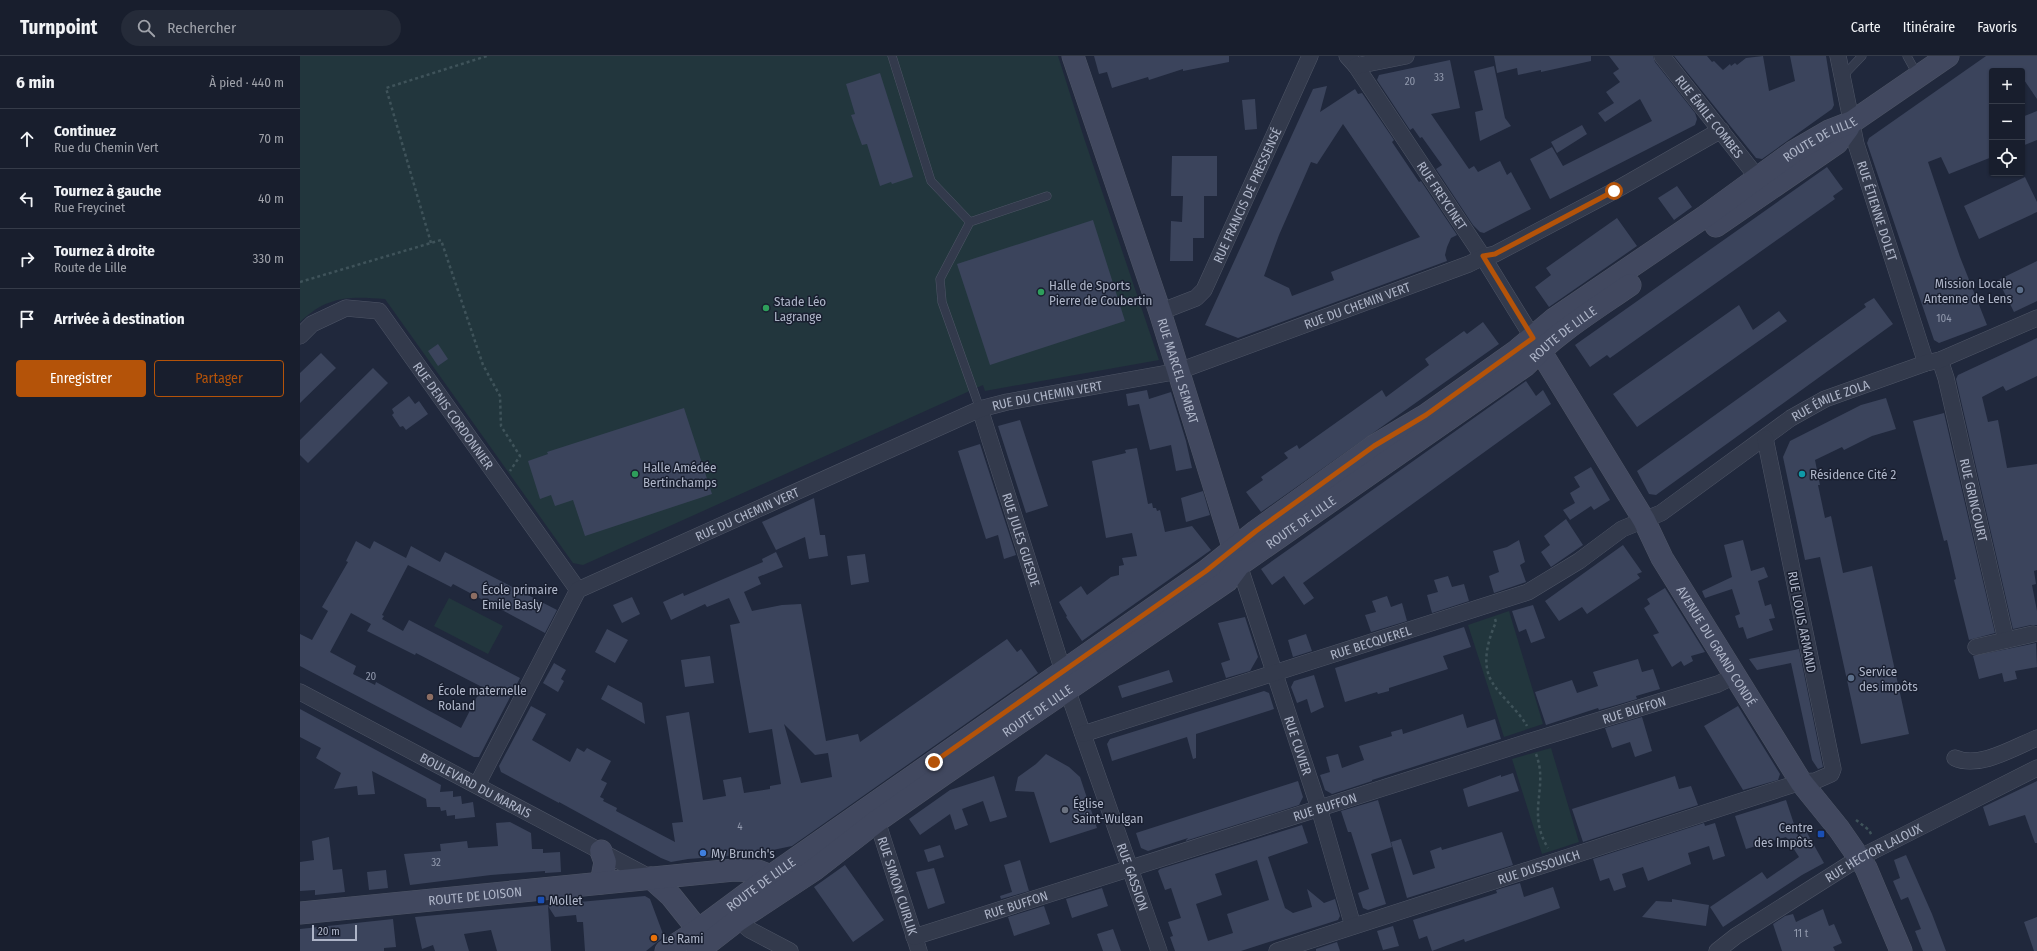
<!DOCTYPE html>
<html lang="fr">
<meta charset="utf-8">
<style>
body{margin:0;font-family:"Fira Sans Condensed",sans-serif;background:#252b39;color:#f1f3f6}
.controls{position:absolute;right:12px;top:12px;display:grid;overflow:hidden;border-radius:4px;box-shadow:0 1px 3px #0004}
.controls button{width:36px;height:36px;display:grid;place-items:center;padding:0;border:0;border-bottom:1px solid #363c49;background:#181e2d;color:#f1f3f6;font:20px sans-serif}
.scale{position:absolute;left:12px;bottom:10px;width:45px;box-sizing:border-box;padding-left:4px;border:2px solid #aeb5c8;border-top:0;font-size:11px;line-height:14px;white-space:nowrap;color:#aeb5c8;-webkit-text-stroke:3px #191f30;paint-order:stroke}
.stop{position:absolute;width:12px;height:12px;margin:-9px;border:3px solid #b45309;border-radius:50%;background:#fff}
.stop.end{background:#b45309;border-color:#fff;box-shadow:0 1px 4px #0008}
.list{margin:0;padding:0;list-style:none}
h2{display:flex;justify-content:space-between;align-items:center;height:52px;margin:0;padding:0 16px;font-size:17px}
h2 small{font-size:13px;font-weight:400;color:#9fa2aa}
.list li{display:grid;grid-template-columns:26px 1fr auto;gap:12px;align-items:center;box-sizing:border-box;height:60px;padding:0 16px;border-top:1px solid #363c49}
.list b{display:block;font-size:15px;white-space:nowrap}
.list p{margin:0;font-size:13px;white-space:nowrap;color:#9fa2aa}
.list em{font-size:13px;font-style:normal;color:#9fa2aa}
.actions{display:flex;gap:8px;padding:12px 16px}
.actions a{flex:1;padding:9px 0;border:1px solid #b45309;border-radius:4px;text-align:center;font-size:14px;color:#b45309}
.actions .main{background:#b45309;color:#fff}
.icon{flex:none;width:22px;height:22px;fill:none;stroke:currentColor;stroke-width:2;stroke-linecap:round;stroke-linejoin:round}
.map{position:relative;flex:none;width:1737px;height:895px;overflow:hidden}
header{display:flex;align-items:center;gap:24px;box-sizing:border-box;height:56px;padding:0 20px;background:#181e2d;border-bottom:1px solid #363c49}
header strong{font-size:19px}
nav{display:flex;gap:22px;margin-inline-start:auto;font-size:14px}
.search{width:280px;height:36px;background:#252b39;display:flex;align-items:center;gap:10px;box-sizing:border-box;padding:0 14px;border-radius:22px;color:#9fa2aa;font-size:15px}
main{display:flex}
aside{flex:1;background:#181e2d}
.map>svg:first-child{display:block}
</style>
<header>
<strong>Turnpoint</strong>
<div class="search"><svg class="icon" aria-label="search" viewBox="0 0 24 24"><circle cx="10" cy="10" r="6"/><path d="M15 15l6 6"/></svg>Rechercher</div>
<nav><a>Carte</a><a>Itinéraire</a><a>Favoris</a></nav>
</header>
<main>
<aside>
<h2>6 min<small>À pied · 440 m</small></h2>
<ul class="list">
<li><svg class="icon" aria-label="ahead" viewBox="0 0 24 24"><path d="M12 20V5M6 11l6-6 6 6"/></svg><div><b>Continuez</b><p>Rue du Chemin Vert</p></div><em>70 m</em></li>
<li><svg class="icon" aria-label="left" viewBox="0 0 24 24"><path d="M17 20v-9H6M10 6l-5 5 5 5"/></svg><div><b>Tournez à gauche</b><p>Rue Freycinet</p></div><em>40 m</em></li>
<li><svg class="icon" aria-label="right" viewBox="0 0 24 24"><path d="M7 20v-9h11M14 6l5 5-5 5"/></svg><div><b>Tournez à droite</b><p>Route de Lille</p></div><em>330 m</em></li>
<li><svg class="icon" aria-label="arrive" viewBox="0 0 24 24"><path d="M6 21V4h12l-3 4 3 4H6"/></svg><div><b>Arrivée à destination</b></div></li>
</ul>
<div class="actions"><a class="main">Enregistrer</a><a>Partager</a></div>
</aside>
<div class="map">
<svg width="1737" height="895" viewBox="0 0 1737 895">
<rect width="100%" height="100%" fill="#20283c"/>
<path fill="#22363d" d="M0,0H758L784,82L859,304L685,335L683,329L283,509L273,507L85,243C49,240 27,240 0,266Z
M149,542L203,570L188,598L134,570Z
M1209,555L1243,668L1204,681L1168,569Z
M1251,692L1279,786L1242,798L1212,703Z"/>
<path fill="#3b445c" fill-rule="evenodd" d="M794,0H929V6L883,15V13L849,24L848,21L812,32L807,16L799,18Z
M1194,0H1291V5L1241,16V14L1218,19L1217,12L1197,17Z
M1309,0H1353L1355,6L1395,57L1397,63L1395,69L1250,143L1230,103L1252,91L1263,110L1352,65L1340,43L1305,66L1298,57L1314,47L1306,36L1320,26L1313,17L1319,13Z
M1374,0H1407L1412,6L1414,5L1423,14L1430,8L1431,10L1435,7L1437,9L1446,2L1463,0L1469,35L1495,25L1490,0H1526L1534,49L1532,53L1462,103L1456,102Z
M1686,0H1737V43L1722,21V15H1692V101L1649,118L1641,101L1628,106L1660,201L1687,269L1639,287L1634,284L1567,87L1569,82Z
M1150,4L1160,52L1131,58L1169,113L1174,110L1178,116L1200,105L1207,119L1211,116L1231,153L1184,177L1180,176L1173,169L1136,113L1142,109L1122,81L1120,82L1113,72L1110,74L1077,24L1079,19Z
M1194,10L1205,62L1211,70L1180,85L1175,56L1183,54L1174,15Z
M580,17L613,121L592,128L591,126L580,130L567,88L562,89L551,59L555,58L546,28Z
M1027,30L1020,56L1055,33L1058,38L1062,37L1094,84L1092,86L1119,126L1121,125L1157,179L1151,182L1147,191L1145,199L1147,205L938,282L905,269L1013,33ZM1043,68L1120,181L1031,216L1034,224L992,240L989,232L964,220L979,179L1011,106L1017,108Z
M955,43L957,73L945,74L942,44Z
M1737,55V84L1722,90V61Z
M1282,69L1287,78L1257,97L1251,86Z
M872,100H917V140H904V182H893V205H870L871,165L882,166L883,140H871Z
M1527,111L1543,133L1533,140L1535,143L1310,302L1307,299L1290,311L1275,289Z
M1725,121L1737,146V156L1679,183L1664,150Z
M1377,130L1392,151L1374,164L1358,142Z
M1317,162L1337,190L1249,251L1235,231L1251,219L1246,212Z
M793,164L825,265L690,309L657,208Z
M1737,205V245L1714,256L1698,224Z
M1574,242L1593,268L1356,439L1349,438L1337,415L1566,251L1564,248Z
M1439,249L1453,274L1479,255L1487,265L1337,371L1313,338Z
M1183,266L1199,288L961,456L946,436L963,424L961,421L988,402L984,397L997,389L999,393L1082,334L1086,341L1129,309L1125,303L1164,275L1167,278Z
M1737,282V320L1706,335L1703,330L1682,341L1688,366L1698,364L1707,412L1737,408V514L1734,515L1736,528L1732,529L1737,555V569H1731L1713,573L1656,323L1658,319Z
M138,288L148,303L138,310L128,295Z
M21,297L36,312L0,347V317Z
M73,312L88,327L8,407L0,399V384Z
M1226,325L1236,340L1243,334L1251,348L1003,527L1014,542L1004,549L984,520L972,529L961,513Z
M847,334L849,343L871,336L886,385L892,412L876,415L871,389L850,394L839,348L828,350L826,338Z
M109,340L115,348L119,345L128,358L106,374L103,370L100,371L92,359L94,357L92,353Z
M1586,342L1596,373L1572,380L1544,394L1542,391L1515,404L1520,429H1518L1525,462L1531,460L1543,517L1572,510L1609,678L1561,688L1520,501L1505,504L1483,401L1490,385L1561,349Z
M384,352L412,438L285,480L273,444L255,450L251,439L240,443L228,405L248,398L247,396Z
M1644,357L1695,577L1669,584L1654,524L1656,523L1647,484L1644,485L1613,365Z
M720,364L748,450L726,457L698,370Z
M680,388L716,499L704,503L698,479L686,483L658,395Z
M837,392L848,448L852,447L853,452H856L857,455L860,454L865,476L892,470L911,494L782,585L766,561L767,560L759,546L781,530L787,539L811,521L819,519V510L824,509L822,502L837,500L832,477L806,482L792,405L826,397L825,394Z
M1291,411L1310,444L1294,454L1291,450L1270,464L1263,454L1275,447L1270,437L1280,431L1274,421Z
M903,435L910,459L886,466L881,442Z
M514,442L520,479H525L528,500L509,503L505,481L476,494L462,466Z
M1266,463L1283,489L1251,511L1241,496L1250,489L1244,480Z
M1219,484L1225,506L1220,509L1226,526L1194,537L1189,520L1199,516L1193,495L1207,491Z
M1443,484L1451,515L1464,511L1468,521L1458,525L1465,550L1471,548L1475,562L1469,563L1473,574L1447,583L1443,571L1439,572L1435,560L1440,558L1432,533L1405,542L1402,535L1432,521L1424,489Z
M56,485L70,493L74,485L106,502L111,490L140,506L145,496L257,554L245,577L153,528L151,531L108,509L82,559L84,560L82,563L103,575L109,564L220,622L179,701H174L0,610V578L12,584L28,555L22,551L48,506L46,505ZM51,557L71,568L67,575L115,599L116,597L182,631L161,672L76,626L75,629L53,618L56,610L30,596Z
M1323,489L1342,516L1337,518L1340,522L1287,558L1282,551L1259,565L1245,545Z
M476,496L483,511L458,521L461,528L444,536L452,555L482,549L501,548L526,685L558,678L560,686L707,583L717,596L721,593L738,617L492,790L453,798L388,803L371,806L361,802L259,746V747L201,716L199,710L231,650L246,658L232,684L270,706L277,692L284,696L287,692L311,705L301,724L307,727L300,741L304,743L303,745L317,752L316,755L375,786L372,767L383,766L366,660L389,656L403,744L426,740L423,724L441,721L444,737L470,733V730L481,728L472,673L449,677L430,569L440,567L429,542L407,551L405,548L371,564L363,546L383,537L384,540L421,524L463,506L462,503ZM484,668L515,699L528,697L532,721L501,727Z
M565,498L569,526L551,529L547,500Z
M1148,520L1152,531L1164,528L1169,545L1132,557L1127,539L1138,536L1134,524Z
M1365,532L1405,596L1391,600L1393,605L1384,610L1381,605L1372,611L1353,579L1359,577L1344,552L1350,548L1347,543Z
M1087,540L1091,551L1102,547L1107,565L1071,576L1065,559L1076,556L1072,545Z
M332,541L340,558L322,567L313,549Z
M1233,549L1245,582L1231,587L1226,573L1219,576L1212,555Z
M945,561L958,601L950,615L926,622L921,607L930,604L918,567Z
M1164,571L1171,591L1143,600L1148,613L1089,632V635L1078,638L1077,636L1045,646L1035,612Z
M307,573L328,584L315,607L295,596Z
M1006,578L1012,595L993,601L988,584Z
M1736,587L1737,611L1715,615L1717,623L1704,626L1702,617L1679,623L1673,600Z
M1499,593L1523,711L1518,713L1512,704L1491,607L1457,614L1449,603Z
M410,600L414,627L385,631L381,604Z
M1338,603L1342,616L1353,613L1360,633L1336,640L1337,643L1299,654L1298,652L1246,669L1235,636L1272,624L1277,637L1298,630L1293,616Z
M254,607L266,614L261,623L264,625L258,636L243,627Z
M869,614L873,626L822,642L818,630Z
M1014,619L1024,651L1011,657L1007,643L997,647L991,631L994,625Z
M308,629L342,647L345,668L301,643Z
M964,635L969,637L974,653L896,678V702L893,703L887,681L812,705L807,688L810,683Z
M1438,650L1480,718L1478,724L1443,734L1404,670Z
M0,653L141,729L140,736L153,735V741L161,740L162,748L173,746L175,761L155,763V759L147,760L146,754L141,755L140,751H127L126,743L72,715L75,738L58,739L57,730L34,733L41,717L16,702L21,692L0,681Z
M1163,658L1167,672L1195,663L1201,683L1072,724V725L1032,738L1025,734L1020,719L1030,716L1026,701L1038,698L1042,712L1064,704L1059,690L1092,680L1091,676L1102,673L1103,678Z
M1342,661L1352,695L1335,701L1330,686L1312,692L1305,672Z
M746,698L769,711L780,721L797,772L750,787L734,736L715,735L718,721L736,708Z
M1213,717L1219,735L1168,751L1163,733L1201,719V721Z
M694,720L707,761L690,766L683,745L662,753L668,769L655,774L650,758L620,779L609,763L650,734Z
M1375,720L1379,733L1391,730L1398,749L1283,786L1272,753Z
M998,725L1003,741L999,749L885,785L888,782L848,795L841,792L836,777Z
M1737,725V787H1735L1725,759L1689,770L1683,751Z
M1078,744L1092,791L1071,798L1086,848L1068,854L1063,852L1058,837L1069,833L1051,776H1048L1041,755Z
M1486,744L1498,780L1506,775L1524,807L1502,819L1423,871L1410,851L1462,816L1467,823L1499,801L1486,781L1446,793L1435,760Z
M210,766L231,777L232,793H243V797L260,796L261,816L245,817V815L191,819L110,829L104,798L141,795L140,788L167,785L168,792L198,790L196,767Z
M1404,767L1405,770L1415,767L1425,800L1413,804L1409,790L1388,797L1391,808L1348,825L1343,811L1322,818L1326,831L1314,835L1309,822L1300,825L1293,803Z
M1002,769L1008,787L968,801L985,852L993,857L1012,851L1007,833L1024,847L1035,843L1040,860L1038,864L941,895H875L870,881L873,880L868,866L881,862L871,832L865,834L858,815L860,813ZM957,804L969,844L927,858L933,877L908,885L896,848L922,839L915,818Z
M1202,776L1213,809L1107,842L1091,786L1101,783L1113,819L1135,812L1130,795L1141,791L1142,794Z
M29,781L33,814L42,813L45,836L15,839V834L0,835V806L14,804L12,785Z
M640,789L644,801L628,806L624,794Z
M1606,799L1632,858L1646,895H1623L1615,875L1621,873L1608,841L1601,844L1593,825L1600,822L1594,804Z
M720,804L729,835L701,843L700,840L712,836L704,809Z
M545,809L584,864L553,886L514,831Z
M634,812L645,847L628,853L616,816Z
M86,814L88,832L69,834L67,816Z
M1220,827L1224,841L1253,831L1260,852L1165,886L1164,883L1132,895L1127,880L1119,883L1113,864L1197,837L1196,834Z
M802,832L808,850L772,862L766,843Z
M345,840L350,843L363,878L361,883L346,895H285L283,866H277L276,859L255,861L248,850L251,895H197L191,874L164,878L169,895H135L133,889L122,893L115,861Z
M1372,843L1409,849L1406,870L1342,861L1356,845L1372,846Z
M744,850L750,868L714,880L708,861Z
M1523,853L1529,870L1534,868L1542,887L1533,891L1535,895H1482L1473,868L1485,860L1493,858L1496,866Z
M1737,861V895H1734L1724,866Z
M93,863L96,891L84,892V895H0V873Z
M1093,870L1099,890L1083,894L1077,875Z
M813,873L821,895H803L797,878Z
M1037,886L1040,895H1016V893Z"/>
<g fill="none" stroke-linecap="round" stroke-linejoin="round">
<defs>
<path id="lane" d="M592,0L631,125L670,166
M1607,0L1618,20
M1542,21L1562,0
M680,353L642,246L640,223L670,166L747,140"/>
<g id="street">
<path id="s1" d="M1047,0L1056,10L1183,201L1233,282"/>
<path id="s2" d="M1362,0L1457,121"/>
<path id="s3" d="M1538,0L1556,88L1626,307"/>
<path d="M1056,10L1106,0"/>
<path id="s4" d="M860,256L896,242L904,234L1010,0"/>
<path id="s5" d="M0,280L12,268L46,252L79,255L278,534"/>
<path id="s6" d="M1640,304L1646,322L1706,584"/>
<path id="s7" d="M680,353L763,615"/>
<path id="s8" d="M939,509L1019,752L1053,870"/>
<path d="M1676,591L1733,578"/>
<path id="s9" d="M767,633L859,895"/>
<path id="s10" d="M0,636L351,822"/>
<path id="s11" d="M783,678L1228,536L1279,505L1322,473L1361,457L1491,362L1525,343L1626,307L1640,304L1737,262"/>
<path d="M1655,702C1679,713 1713,692 1737,682"/>
<path id="s12" d="M177,729L278,534L680,353L707,346L879,315L1169,208L1183,201L1195,198L1314,135L1421,74"/>
<path id="s13" d="M577,765L619,895"/>
<path d="M438,864L450,874L490,895"/>
<path id="s14" d="M614,881L1231,685L1418,628L1436,619"/>
<path id="s15" d="M977,895L1501,726L1515,725L1531,718L1533,713L1465,382"/>
<path id="s16" d="M1417,895L1436,880L1559,802L1737,712"/>
</g>
<g id="secondary">
<path id="s17" d="M773,0L860,256L938,507"/>
<path d="M1416,170L1537,87L1548,72"/>
<path id="s18" d="M1233,283L1344,464L1362,502L1501,726L1539,773L1566,812L1601,895"/>
<path d="M351,822L371,840L407,885"/>
<path d="M301,827L305,806L301,795"/>
<path id="s19" d="M0,857L434,814L458,815L471,820"/>
<path id="s20" d="M366,895L398,874L471,820L906,515L956,475L1074,390L1126,359L1215,296L1254,263L1404,161L1493,96L1529,75L1552,66L1648,0"/>
<path id="s21" d="M398,895L438,864L514,814L577,765L644,718L927,525L939,509L1226,309C1256,277 1294,254 1330,229"/>
</g>
</defs>
<use href="#lane" stroke="#4e5566" stroke-width="9"/>
<use href="#street" stroke="#4e5566" stroke-width="17"/>
<use href="#secondary" stroke="#4e5566" stroke-width="23"/>
<path stroke="#3f535a" stroke-width="2.5" stroke-dasharray="3 3" stroke-linecap="butt" d="M131,187L86,32L187,0
M0,226L141,184L183,309L200,340L201,370L220,400L210,415
M1195,563L1196,566C1188,584 1181,608 1192,626C1201,641 1218,654 1227,670
M1236,698C1249,732 1226,756 1248,792
M1556,764L1569,774L1572,780"/>
<use href="#lane" stroke="#333a4c" stroke-width="8"/>
<use href="#street" stroke="#333a4c" stroke-width="16"/>
<use href="#secondary" stroke="#41485f" stroke-width="22"/>
</g>
<g fill="none" stroke-linecap="round" stroke-linejoin="round">
<path stroke="#b45309" stroke-width="5" d="M634,706L906,515L956,475L1074,390L1126,359L1233,282L1183,200L1195,198L1314,135"/>
</g>
<g fill="#5c6f8a" stroke="#191f30" stroke-width="1.5">
<circle cx="1720" cy="234" r="4"/>
<circle cx="1551" cy="622" r="4"/>
</g>
<g fill="#2e9e5b" stroke="#191f30" stroke-width="1.5">
<circle cx="741" cy="236" r="4"/>
<circle cx="466" cy="252" r="4"/>
<circle cx="335" cy="418" r="4"/>
</g>
<circle fill="#0f9aa8" stroke="#191f30" stroke-width="1.5" cx="1502" cy="418" r="4"/>
<g fill="#8d6e63" stroke="#191f30" stroke-width="1.5">
<circle cx="174" cy="540" r="4"/>
<circle cx="130" cy="641" r="4"/>
</g>
<circle fill="#6b7280" stroke="#191f30" stroke-width="1.5" cx="765" cy="754" r="4"/>
<g fill="#1a4fb4" stroke="#191f30" stroke-width="1.5">
<rect x="1517" y="774" width="8" height="8" rx="2"/>
<rect x="237" y="840" width="8" height="8" rx="2"/>
</g>
<circle fill="#3f7fe0" stroke="#191f30" stroke-width="1.5" cx="403" cy="797" r="4"/>
<circle fill="#e8710a" stroke="#191f30" stroke-width="1.5" cx="354" cy="882" r="4"/>
<g text-anchor="middle" dominant-baseline="central" stroke-width="3" stroke-linejoin="round" paint-order="stroke">
<g font-size="11" fill="#9199ad">
<text x="1139" y="21">33</text>
<text x="1110" y="25">20</text>
<text x="1644" y="262">104</text>
<text x="71" y="620">20</text>
<text x="440" y="770">4</text>
<text x="136" y="806">32</text>
<text x="1501" y="877">11 t</text>
</g>
<g font-size="13" fill="#aeb5c8" stroke="#191f30">
<text stroke="none"><textPath href="#s2" startOffset="77">RUE ÉMILE COMBES</textPath></text>
<text stroke="none"><textPath href="#s20" startOffset="1412">ROUTE DE LILLE</textPath></text>
<text stroke="none"><textPath href="#s4" startOffset="154">RUE FRANCIS DE PRESSENSÉ</textPath></text>
<text stroke="none"><textPath href="#s1" startOffset="169">RUE FREYCINET</textPath></text>
<text stroke="none"><textPath href="#s3" startOffset="160">RUE ÉTIENNE DOLET</textPath></text>
<text stroke="none"><textPath href="#s12" startOffset="1053">RUE DU CHEMIN VERT</textPath></text>
<text stroke="none"><textPath href="#s21" startOffset="1064">ROUTE DE LILLE</textPath></text>
<text stroke="none"><textPath href="#s17" startOffset="332">RUE MARCEL SEMBAT</textPath></text>
<text stroke="none"><textPath href="#s12" startOffset="729">RUE DU CHEMIN VERT</textPath></text>
<text stroke="none"><textPath href="#s11" startOffset="827">RUE ÉMILE ZOLA</textPath></text>
<text stroke="none"><textPath href="#s5" startOffset="216">RUE DENIS CORDONNIER</textPath></text>
<text stroke="none"><textPath href="#s6" startOffset="144">RUE GRINCOURT</textPath></text>
<text stroke="none"><textPath href="#s12" startOffset="405">RUE DU CHEMIN VERT</textPath></text>
<text stroke="none"><textPath href="#s21" startOffset="741">ROUTE DE LILLE</textPath></text>
<text stroke="none"><textPath href="#s7" startOffset="137">RUE JULES GUESDE</textPath></text>
<text transform="translate(1502 566) rotate(79)">RUE LOUIS ARMAND</text>
<text stroke="none"><textPath href="#s11" startOffset="302">RUE BECQUEREL</textPath></text>
<text stroke="none"><textPath href="#s18" startOffset="358">AVENUE DU GRAND CONDÉ</textPath></text>
<text stroke="none"><textPath href="#s14" startOffset="755">RUE BUFFON</textPath></text>
<text stroke="none"><textPath href="#s21" startOffset="416">ROUTE DE LILLE</textPath></text>
<text stroke="none"><textPath href="#s8" startOffset="190">RUE CUVIER</textPath></text>
<text stroke="none"><textPath href="#s10" startOffset="199">BOULEVARD DU MARAIS</textPath></text>
<text stroke="none"><textPath href="#s14" startOffset="431">RUE BUFFON</textPath></text>
<text stroke="none"><textPath href="#s16" startOffset="185">RUE HECTOR LALOUX</textPath></text>
<text stroke="none"><textPath href="#s15" startOffset="275">RUE DUSSOUICH</textPath></text>
<text stroke="none"><textPath href="#s9" startOffset="199">RUE GASSION</textPath></text>
<text stroke="none"><textPath href="#s20" startOffset="116">ROUTE DE LILLE</textPath></text>
<text stroke="none"><textPath href="#s13" startOffset="68">RUE SIMON CUIRLIK</textPath></text>
<text stroke="none"><textPath href="#s19" startOffset="176">ROUTE DE LOISON</textPath></text>
<text stroke="none"><textPath href="#s14" startOffset="107">RUE BUFFON</textPath></text>
</g>
<g font-size="13" fill="#aeb5c8" stroke="#191f30" text-anchor="start">
<text x="1712" y="227" text-anchor="end">Mission Locale<tspan x="1712" dy="15">Antenne de Lens</tspan></text>
<text x="749" y="229">Halle de Sports<tspan x="749" dy="15">Pierre de Coubertin</tspan></text>
<text x="474" y="245">Stade Léo<tspan x="474" dy="15">Lagrange</tspan></text>
<text x="343" y="411">Halle Amédée<tspan x="343" dy="15">Bertinchamps</tspan></text>
<text x="1510" y="418">Résidence Cité 2</text>
<text x="182" y="533">École primaire<tspan x="182" dy="15">Emile Basly</tspan></text>
<text x="1559" y="615">Service<tspan x="1559" dy="15">des impôts</tspan></text>
<text x="138" y="634">École maternelle<tspan x="138" dy="15">Roland</tspan></text>
<text x="773" y="747">Église<tspan x="773" dy="15">Saint-Wulgan</tspan></text>
<text x="1513" y="771" text-anchor="end">Centre<tspan x="1513" dy="15">des Impôts</tspan></text>
<text x="411" y="797">My Brunch's</text>
<text x="249" y="844">Mollet</text>
<text x="362" y="882">Le Rami</text>
</g>
</g>
</svg>
<div class="controls">
<button>+</button>
<button>−</button>
<button><svg class="icon" aria-label="locate" viewBox="0 0 24 24"><circle cx="12" cy="12" r="6"/><path d="M12 2v4M12 18v4M2 12h4M18 12h4"/></svg></button>
</div>
<div class="scale">20 m</div>
<div class="stop" style="left:1314px;top:135px"></div>
<div class="stop end" style="left:634px;top:706px"></div>
</div>
</main>
